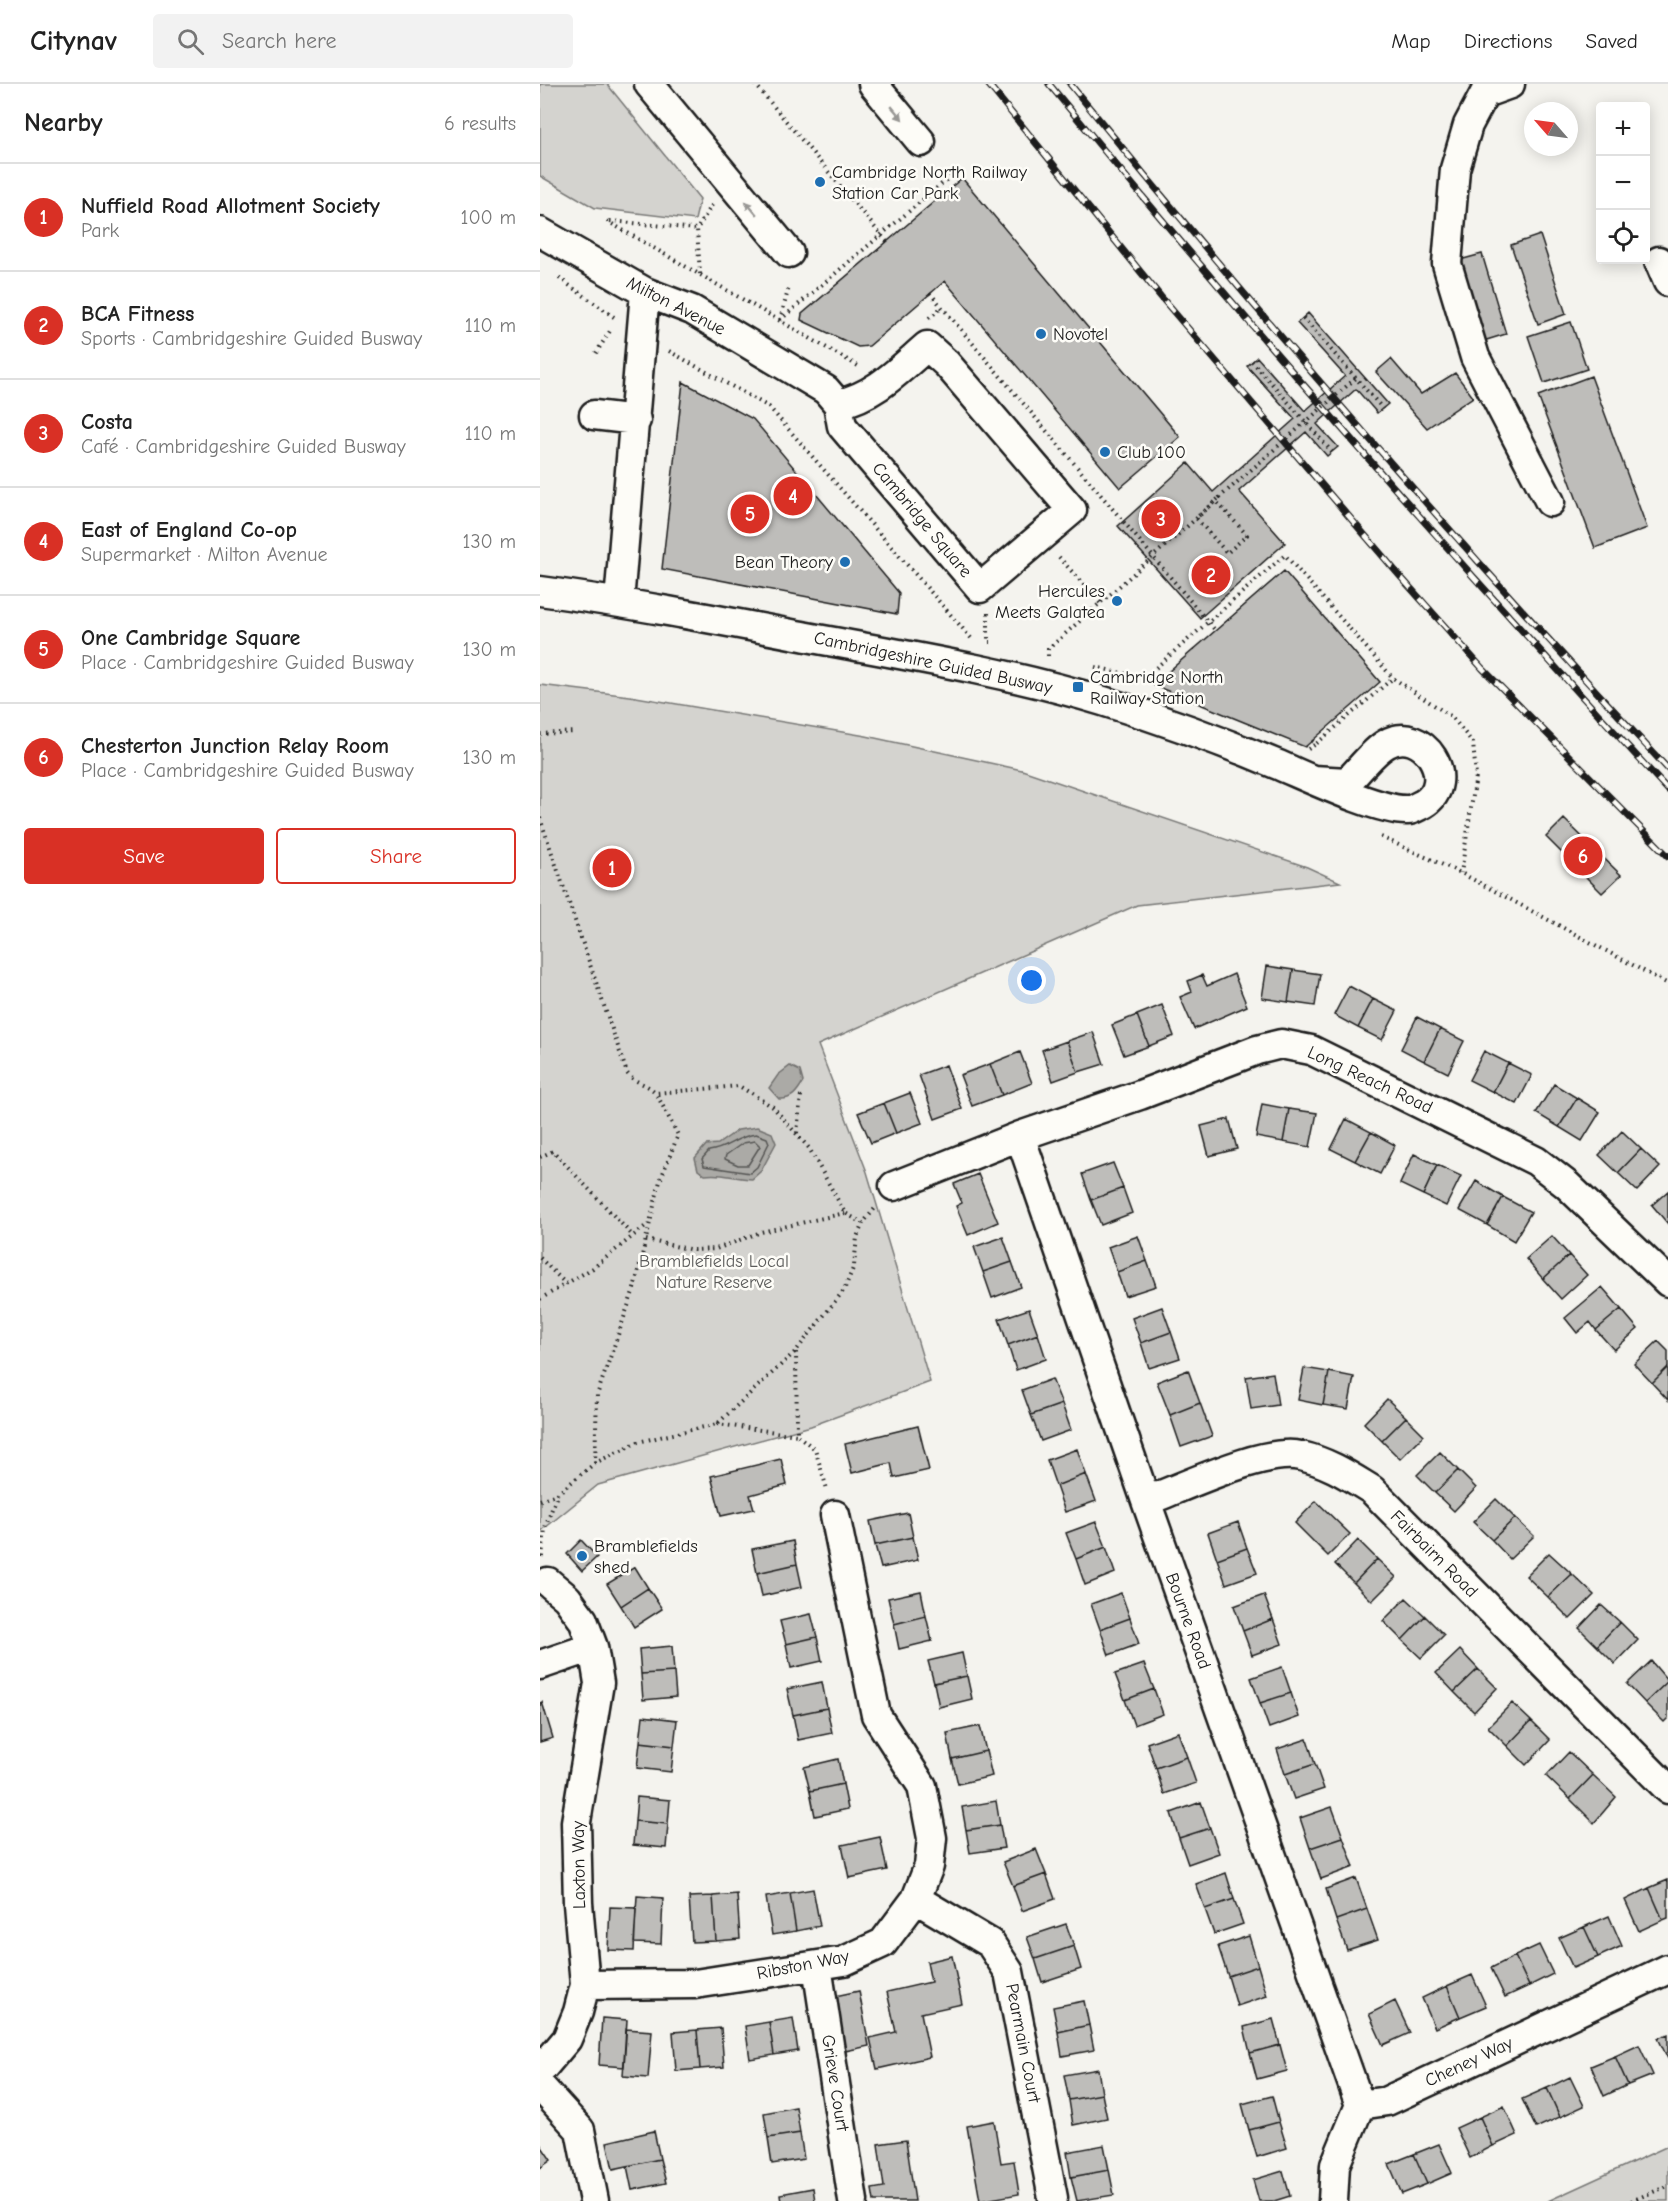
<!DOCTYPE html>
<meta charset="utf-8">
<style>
body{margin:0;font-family:"Comic Neue",sans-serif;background:#f2f2f2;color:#222}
.controls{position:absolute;right:18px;top:18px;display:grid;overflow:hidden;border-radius:6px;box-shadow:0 3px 15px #0003}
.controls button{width:54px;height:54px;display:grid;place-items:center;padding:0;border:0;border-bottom:2px solid #e0e0e0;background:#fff;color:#222;font:30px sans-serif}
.compass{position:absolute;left:984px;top:18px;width:54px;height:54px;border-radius:50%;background:#fff;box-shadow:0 3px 15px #0003;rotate:298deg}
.you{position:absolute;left:492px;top:897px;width:21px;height:21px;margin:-15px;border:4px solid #fff;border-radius:50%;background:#1a73e8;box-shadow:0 0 0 9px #1a73e833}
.badge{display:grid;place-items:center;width:39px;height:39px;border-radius:50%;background:#d93025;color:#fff;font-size:20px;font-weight:700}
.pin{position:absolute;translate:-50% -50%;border:3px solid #fff;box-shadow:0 2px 6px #0006}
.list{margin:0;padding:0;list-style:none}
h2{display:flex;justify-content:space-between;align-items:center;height:78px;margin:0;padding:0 24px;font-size:26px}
h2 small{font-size:20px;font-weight:400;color:#767676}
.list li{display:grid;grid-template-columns:39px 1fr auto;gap:18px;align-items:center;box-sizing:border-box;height:108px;padding:0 24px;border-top:2px solid #e0e0e0}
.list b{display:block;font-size:22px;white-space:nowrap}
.list p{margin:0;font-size:20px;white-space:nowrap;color:#767676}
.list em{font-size:20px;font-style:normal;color:#767676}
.actions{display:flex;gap:12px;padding:18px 24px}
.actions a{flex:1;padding:14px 0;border:2px solid #d93025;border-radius:6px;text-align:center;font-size:21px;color:#d93025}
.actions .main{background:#d93025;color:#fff}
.icon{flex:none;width:33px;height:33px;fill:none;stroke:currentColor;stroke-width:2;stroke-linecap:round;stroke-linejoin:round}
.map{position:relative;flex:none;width:1128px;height:2117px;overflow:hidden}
header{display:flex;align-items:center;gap:36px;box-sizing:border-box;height:84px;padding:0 30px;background:#fff;border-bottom:2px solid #e0e0e0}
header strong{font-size:28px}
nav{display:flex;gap:33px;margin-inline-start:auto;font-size:21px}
.search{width:420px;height:54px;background:#f2f2f2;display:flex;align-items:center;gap:15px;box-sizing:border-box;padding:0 21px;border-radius:6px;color:#767676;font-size:22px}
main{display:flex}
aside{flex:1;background:#fff}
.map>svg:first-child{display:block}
</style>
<header>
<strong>Citynav</strong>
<div class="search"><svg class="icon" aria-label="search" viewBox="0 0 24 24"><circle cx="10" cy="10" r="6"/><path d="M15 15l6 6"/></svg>Search here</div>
<nav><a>Map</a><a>Directions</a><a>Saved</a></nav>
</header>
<main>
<aside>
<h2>Nearby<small>6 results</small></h2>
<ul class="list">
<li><span class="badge">1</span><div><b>Nuffield Road Allotment Society</b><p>Park</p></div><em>100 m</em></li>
<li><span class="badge">2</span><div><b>BCA Fitness</b><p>Sports · Cambridgeshire Guided Busway</p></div><em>110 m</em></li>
<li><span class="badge">3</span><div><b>Costa</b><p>Café · Cambridgeshire Guided Busway</p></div><em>110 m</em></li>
<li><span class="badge">4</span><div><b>East of England Co-op</b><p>Supermarket · Milton Avenue</p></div><em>130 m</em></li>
<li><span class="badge">5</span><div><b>One Cambridge Square</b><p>Place · Cambridgeshire Guided Busway</p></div><em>130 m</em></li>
<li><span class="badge">6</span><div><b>Chesterton Junction Relay Room</b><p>Place · Cambridgeshire Guided Busway</p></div><em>130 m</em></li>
</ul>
<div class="actions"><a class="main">Save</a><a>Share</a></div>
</aside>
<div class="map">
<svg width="1128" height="2117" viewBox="0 0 1128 2117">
<rect width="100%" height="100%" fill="#f4f3ee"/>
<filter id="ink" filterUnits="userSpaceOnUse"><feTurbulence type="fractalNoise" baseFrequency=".0167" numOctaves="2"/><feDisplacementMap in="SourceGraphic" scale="12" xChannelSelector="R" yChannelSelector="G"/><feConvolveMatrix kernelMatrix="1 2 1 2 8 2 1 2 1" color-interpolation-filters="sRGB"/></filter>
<g filter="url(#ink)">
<path fill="#d4d3cf" stroke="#787876" stroke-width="1.5" d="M0,0H67L160,115L155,136L55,124L0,92Z
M0,601L90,612L326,652L482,686L767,783L800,798L597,821L278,961L327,1088L390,1298L271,1342L58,1401L0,1448Z
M1128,2062V2117H1008Z"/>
<path fill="#abaaa6" stroke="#72716f" stroke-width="1.5" d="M250,982L260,987L263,998C257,1008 252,1016 239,1015L229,1004L238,991Z
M217,1043L232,1049L236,1059L221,1087L212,1095C194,1095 183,1088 165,1091L158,1086L155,1074L166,1061L178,1060L198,1046Z"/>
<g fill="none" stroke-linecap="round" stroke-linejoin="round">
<path stroke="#555553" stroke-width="1.5" d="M216,1050L227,1054L229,1059L217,1083L210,1089L164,1082L162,1075L169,1067C188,1065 196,1052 216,1050Z
M215,1057L220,1062L208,1081H198L185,1075L186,1071L203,1059Z"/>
</g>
<path fill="#bebdba" stroke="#1c1c1c" stroke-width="1.5" d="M422,94L640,353L580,404L405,197L329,262L318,263L261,236L262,230Z
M1000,151L1026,230L998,240L971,161Z
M942,170L966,250L940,258L916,177Z
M768,229L848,320L837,329L816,305L777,340L798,363L787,372L766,348L699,407L745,459L660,534L578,442L648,379L673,408L755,335L707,282L717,273L765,327L805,292L757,239Z
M1031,238L1047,285L1004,299L988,252Z
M851,275L881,310L915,289L933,313L887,344L836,288Z
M1051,292L1107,444L1055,464L998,312Z
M143,298L213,335L359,509L357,530L122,485Z
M744,487L840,598L765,663L613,601Z
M1024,735L1081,791L1062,809L1006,753Z
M727,882L753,886L748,918L722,914Z
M753,886L780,890L775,922L748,918Z
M694,890L707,922L654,945L640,913L652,908L648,897L662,891L667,902Z
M809,902L833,915L818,944L794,931Z
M833,915L857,927L842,956L818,944Z
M622,921L634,952L609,962L597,931Z
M597,931L609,962L584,971L572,941Z
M877,933L900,945L884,977L861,965Z
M900,945L924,957L908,989L884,977Z
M553,948L564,980L538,988L527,957Z
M527,957L538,988L513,997L502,966Z
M944,967L968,979L953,1008L929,996Z
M480,968L492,999L462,1011L450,980Z
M968,979L992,991L977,1020L953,1008Z
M450,980L462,1011L432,1022L420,991Z
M406,981L422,1025L395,1035L379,991Z
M1014,1000L1037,1014L1019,1043L996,1029Z
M370,1009L382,1039L356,1049L344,1019Z
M1037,1014L1060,1028L1042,1057L1019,1043Z
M344,1019L356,1049L331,1059L318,1029Z
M722,1020L749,1025L743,1058L716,1053Z
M749,1025L777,1029L770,1063L743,1058Z
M689,1035L697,1065L669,1072L661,1042Z
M806,1035L831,1048L815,1077L791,1065Z
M1082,1047L1101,1065L1078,1089L1059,1071Z
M831,1048L855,1061L840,1090L815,1077Z
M1101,1065L1120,1083L1097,1107L1078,1089Z
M874,1070L897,1081L883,1111L860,1100Z
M573,1079L583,1104L551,1116L542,1090Z
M897,1081L921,1092L906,1122L883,1111Z
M438,1090L458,1138L428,1151L416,1122L422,1119L414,1100Z
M936,1097L963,1113L947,1141L919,1126Z
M583,1104L592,1129L561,1141L551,1116Z
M1128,1107V1140L1112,1121Z
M963,1113L991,1128L974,1157L947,1141Z
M598,1152L607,1177L577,1188L568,1163Z
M1012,1152L1029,1171L1003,1195L986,1175Z
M463,1153L472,1178L443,1188L434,1163Z
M1029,1171L1047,1191L1021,1215L1003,1195Z
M607,1177L616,1202L585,1212L577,1188Z
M472,1178L481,1203L452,1214L443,1188Z
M1062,1203L1081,1225L1056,1246L1050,1238L1037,1249L1025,1234Z
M622,1223L631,1248L601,1259L592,1234Z
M489,1225L498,1250L468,1261L459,1235Z
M1081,1225L1098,1245L1074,1266L1056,1246Z
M631,1248L640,1274L609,1284L601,1259Z
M498,1250L506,1275L476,1286L468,1261Z
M1118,1257L1128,1267V1283L1112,1299L1094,1280Z
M1128,1283V1316L1112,1299Z
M764,1284L789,1288L783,1321L758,1316Z
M648,1286L660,1319L630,1331L617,1298Z
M789,1288L814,1293L808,1325L783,1321Z
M733,1289L738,1321L711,1325L706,1293Z
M512,1295L522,1320L491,1331L482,1306Z
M847,1315L866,1333L842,1357L824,1339Z
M660,1319L672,1352L641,1363L630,1331Z
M522,1320L531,1346L501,1357L491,1331Z
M866,1333L884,1351L860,1375L842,1357Z
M378,1342L389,1386L354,1394L351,1379L312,1389L305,1360Z
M537,1365L546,1390L516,1402L507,1376Z
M900,1368L918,1386L895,1409L877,1391Z
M241,1375L247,1401L210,1411L214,1425L181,1432L171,1392Z
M918,1386L936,1404L914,1427L895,1409Z
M546,1390L556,1417L525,1428L516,1402Z
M956,1415L975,1434L952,1456L933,1438Z
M776,1417L810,1450L788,1472L755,1439Z
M368,1429L373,1453L335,1461L330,1437Z
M975,1434L994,1452L970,1475L952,1456Z
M556,1438L566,1463L536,1475L526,1449Z
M698,1438L707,1464L677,1475L668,1449Z
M373,1453L378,1476L341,1484L335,1461Z
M41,1456L57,1473L42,1487L27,1470Z
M818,1456L837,1475L814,1499L795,1480Z
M253,1457L257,1480L217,1489L212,1465Z
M566,1463L575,1489L545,1501L536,1475Z
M707,1464L717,1489L686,1500L677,1475Z
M1009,1469L1032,1490L1008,1513L986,1492Z
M837,1475L856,1493L832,1517L814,1499Z
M257,1480L262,1503L222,1512L217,1489Z
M95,1483L108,1504L81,1522L67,1500Z
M1032,1490L1054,1511L1030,1535L1008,1513Z
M108,1504L122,1525L94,1543L81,1522Z
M381,1507L386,1532L354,1540L348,1514Z
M581,1509L590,1534L560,1545L551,1520Z
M724,1511L733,1535L703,1547L694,1522Z
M866,1514L885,1532L862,1556L843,1537Z
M1061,1521L1080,1538L1057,1562L1039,1544Z
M271,1530L277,1553L246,1560L240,1537Z
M386,1532L392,1557L359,1565L354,1540Z
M885,1532L904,1551L881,1574L862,1556Z
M590,1534L599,1560L569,1571L560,1545Z
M733,1535L742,1560L712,1571L703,1547Z
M1080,1538L1098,1556L1075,1580L1057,1562Z
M277,1553L282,1577L251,1584L246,1560Z
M132,1562L134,1588L101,1590L99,1565Z
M920,1566L938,1585L914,1608L896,1589Z
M422,1569L427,1592L394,1599L388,1577Z
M1111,1577L1128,1597L1105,1619L1087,1600Z
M604,1580L614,1605L585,1616L575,1590Z
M742,1583L751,1609L720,1619L711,1594Z
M938,1585L957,1604L934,1628L914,1608Z
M134,1588L136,1613L103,1616L101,1590Z
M427,1592L432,1615L399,1623L394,1599Z
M1128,1597V1634L1124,1638L1105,1619Z
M282,1598L287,1624L253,1631L247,1605Z
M614,1605L623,1630L594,1641L585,1616Z
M751,1609L759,1633L729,1644L720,1619Z
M2,1618L13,1654L0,1658V1619Z
M972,1619L991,1637L967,1662L948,1643Z
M287,1624L292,1649L258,1656L253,1631Z
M103,1632L137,1636L134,1662L100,1658Z
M991,1637L1010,1656L986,1681L967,1662Z
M440,1642L446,1667L412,1675L407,1649Z
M638,1648L647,1673L616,1684L607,1659Z
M767,1655L775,1680L745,1690L737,1665Z
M100,1658L134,1662L131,1688L97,1684Z
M446,1667L452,1692L418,1700L412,1675Z
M1029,1668L1053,1691L1030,1715L1006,1692Z
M647,1673L656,1699L624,1710L616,1684Z
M298,1675L303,1700L270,1707L264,1683Z
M775,1680L784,1705L754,1715L745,1690Z
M1053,1691L1076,1713L1054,1739L1030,1715Z
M303,1700L308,1725L275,1732L270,1707Z
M97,1713L130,1716L128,1740L95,1737Z
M456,1717L460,1741L426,1746L422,1723Z
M661,1718L670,1744L639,1754L631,1729Z
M792,1723L803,1753L770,1764L760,1734Z
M95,1737L128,1740L126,1764L93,1761Z
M460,1741L464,1764L430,1769L426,1746Z
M670,1744L679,1769L648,1780L639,1754Z
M340,1753L347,1786L309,1794L302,1761Z
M803,1753L814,1783L781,1795L770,1764Z
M496,1765L506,1790L473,1802L463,1778Z
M686,1789L694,1815L665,1825L656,1800Z
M506,1790L515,1815L482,1827L473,1802Z
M816,1794L827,1825L796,1836L786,1805Z
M1128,1796V1834L1123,1836L1109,1804Z
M1109,1804L1123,1836L1099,1847L1085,1816Z
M273,1805L280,1842L256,1847L250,1809Z
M250,1809L256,1847L232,1851L226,1813Z
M197,1810L200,1855L176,1857L173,1812Z
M97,1812L123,1814L121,1860L94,1859Z
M173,1812L176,1857L152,1858L149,1813Z
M694,1815L703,1840L674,1850L665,1825Z
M70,1823L96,1824L94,1867L68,1866Z
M827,1825L838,1856L807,1866L796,1836Z
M1069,1832L1082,1862L1058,1873L1044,1843Z
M526,1840L534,1862L495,1875L487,1853Z
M1044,1843L1058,1873L1033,1884L1019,1854Z
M709,1852L718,1882L688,1892L678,1862Z
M999,1861L1013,1890L989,1902L975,1872Z
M534,1862L541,1885L502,1898L495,1875Z
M412,1872L422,1920L381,1929L390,1973L337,1985L330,1954L356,1948L347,1908L391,1898L387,1878Z
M975,1872L989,1902L965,1913L951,1884Z
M718,1882L727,1912L697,1922L688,1892Z
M932,1891L946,1922L920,1933L907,1902Z
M907,1902L920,1933L895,1944L882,1914Z
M319,1907L329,1962L305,1967L295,1912Z
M544,1917L549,1941L518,1948L513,1923Z
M855,1917L870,1949L843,1961L829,1930Z
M62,1934L87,1936L84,1983L59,1981Z
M253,1934L258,1967L234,1971L229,1938Z
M733,1935L740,1961L710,1969L704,1943Z
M229,1938L234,1971L210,1975L205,1942Z
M549,1941L554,1966L522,1972L518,1948Z
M181,1944L184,1983L160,1985L157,1946Z
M86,1945L112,1947L108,1994L83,1992Z
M157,1946L160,1985L136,1987L133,1948Z
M1128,1950V1975L1118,1954Z
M740,1961L747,1987L717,1995L710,1969Z
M1099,1961L1113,1991L1088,2001L1075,1972Z
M1075,1972L1088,2001L1064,2012L1051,1982Z
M558,1985L562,2010L529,2016L524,1991Z
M1030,1993L1044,2022L1020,2033L1007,2004Z
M1007,2004L1020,2033L996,2044L982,2015Z
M562,2010L567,2034L533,2041L529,2016Z
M732,2012L739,2038L709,2046L702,2020Z
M964,2022L977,2051L953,2062L940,2033Z
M256,2023L260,2049L228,2054L224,2029Z
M940,2033L953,2062L930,2074L916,2044Z
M454,2037L461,2079L474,2077L479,2110L440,2117L427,2042Z
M739,2038L747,2064L717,2073L709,2046Z
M114,2047L120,2075L73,2085L67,2058Z
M260,2049L264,2075L232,2080L228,2054Z
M366,2056L375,2117H334L332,2105L344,2103L338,2060Z
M0,2060L11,2076L0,2084Z
M899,2060L912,2089L887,2100L874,2070Z
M564,2061L569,2086L531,2093L527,2068Z
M874,2070L887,2100L862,2110L849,2080Z
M120,2075L126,2099L92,2106L87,2082Z
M569,2086L574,2111L537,2117L531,2093Z
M743,2087L750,2112L734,2117H719L713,2096Z
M273,2104L275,2117H241L240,2110Z"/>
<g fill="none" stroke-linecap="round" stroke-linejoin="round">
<defs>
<path id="minor" d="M109,0L249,169
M333,0L381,58
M970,0L945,9L928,41L915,85L907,180L935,273L1010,418
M0,148L105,208L152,226L286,306L298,320
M1119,177L1128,198
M387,262L407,280L532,426L440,504L302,342L298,320C335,312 359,286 387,262Z
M54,331L96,336
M0,507C90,519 178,536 267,553C364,571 468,588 563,617C621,635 679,656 736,680C765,692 840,728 868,726C873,726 878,722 883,720C920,698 883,638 846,660C832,668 819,687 807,698L773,696
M79,518L105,208
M480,1052L606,1417L820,2021
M354,1102L480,1052L600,1011L717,966L741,960L771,966L996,1077L1027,1101L1128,1198
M606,1417C642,1404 725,1363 761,1372C788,1378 809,1392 832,1406L1128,1705
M0,1581L53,1563
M376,1815L450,1859L469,1888L513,2114
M277,1882L313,2117
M45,1901L155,1900L304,1877L343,1859L376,1815L389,1782L392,1754L382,1702L336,1631L295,1431
M0,1987L27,1955L38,1928L45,1901L38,1819L36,1738L59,1599L53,1563L43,1536L27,1514L8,1498
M0,2002L40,2046L54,2117
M820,2021L847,2017L1128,1885
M793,2117L795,2081L820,2021"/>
</defs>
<use href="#minor" stroke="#1c1c1c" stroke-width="33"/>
<path stroke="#1c1c1c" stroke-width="4" stroke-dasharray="1.5 4.5" stroke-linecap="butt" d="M215,0L347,158
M67,137L318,282
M70,137L157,145
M160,190L157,145L172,121
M19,194L74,233
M390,209L675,546
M389,234L402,223
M763,234L843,325
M240,236L411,92
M240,236L249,203
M129,267L229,323L431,554
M56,269L72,244
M712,277L792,368
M519,473L560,519
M448,529V558H451
M508,572V565L676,417L707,451L687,469L656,434L679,414
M555,583L604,594L745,471L853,594L912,633L933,659L936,692L921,789
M0,650L35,648
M772,657L776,660L853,594
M768,665L776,660
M0,734L87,989C94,999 107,999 116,1009
M841,753L921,789L1128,900
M257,1049L261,1011
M0,1073L13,1067L93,1152
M106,1156L153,1166L176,1165L221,1148L305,1129
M0,1174L26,1200
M0,1215L53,1184L108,1140
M256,1268L257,1351L275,1365L287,1405
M177,1340L257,1351
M55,1379L57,1311L94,1205L120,1097L138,1051L116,1009L199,1002L233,1023L269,1064L305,1129L323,1139
M0,1416L17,1410L55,1379L98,1358L177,1340L256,1267L304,1206L314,1182L317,1153L323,1139L336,1123
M2,1473L5,1444L17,1411
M1091,2117L1128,2102"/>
<use href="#minor" stroke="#fdfcf7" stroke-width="28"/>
<defs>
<path id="rail" d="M448,0L621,213L859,491L942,584L1128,772
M509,0C708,242 915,476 1128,706
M530,0C721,235 921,463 1128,685"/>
</defs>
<use href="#rail" stroke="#1c1c1c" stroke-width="7"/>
<use href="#rail" stroke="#fdfcf7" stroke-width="4.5" stroke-dasharray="14" stroke-linecap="butt"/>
<path stroke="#1c1c1c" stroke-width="4" stroke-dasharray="1.5 4.5" stroke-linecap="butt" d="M679,414L816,294"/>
</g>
<defs><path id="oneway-solid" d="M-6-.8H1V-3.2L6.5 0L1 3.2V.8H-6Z" transform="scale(1.5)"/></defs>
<g fill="#989794">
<use href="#oneway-solid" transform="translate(357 29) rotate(50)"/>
<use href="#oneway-solid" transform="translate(211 124) rotate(-130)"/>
</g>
</g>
<g fill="#1f6fb2" stroke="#fdfcf7" stroke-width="2">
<circle cx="280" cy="98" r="6"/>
<circle cx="501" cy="250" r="6"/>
<circle cx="565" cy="368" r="6"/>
<circle cx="305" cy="478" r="6"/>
<circle cx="577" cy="517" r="6"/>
<rect x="532" y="597" width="12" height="12" rx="3"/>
<circle cx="42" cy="1472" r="6"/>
</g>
<g text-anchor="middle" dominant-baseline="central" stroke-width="5" stroke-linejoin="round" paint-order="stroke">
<g font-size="18" fill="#1c1c1c" stroke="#fdfcf7" text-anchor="start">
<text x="292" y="88">Cambridge North Railway<tspan x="292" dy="21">Station Car Park</tspan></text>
<text x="513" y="250">Novotel</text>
<text x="577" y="368">Club 100</text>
<text x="293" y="478" text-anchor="end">Bean Theory</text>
<text x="565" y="507" text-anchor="end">Hercules<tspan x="565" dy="21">Meets Galatea</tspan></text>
<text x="550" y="593">Cambridge North<tspan x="550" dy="21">Railway Station</tspan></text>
<text x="54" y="1462">Bramblefields<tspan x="54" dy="21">shed</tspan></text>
</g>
<g font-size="18" fill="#1c1c1c" stroke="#fdfcf7">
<text transform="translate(136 222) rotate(27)">Milton Avenue</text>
<text transform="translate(382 436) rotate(50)">Cambridge Square</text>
<text transform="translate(393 579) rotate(12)">Cambridgeshire Guided Busway</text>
<text transform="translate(830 996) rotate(25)">Long Reach Road</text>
<text transform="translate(894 1470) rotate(45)">Fairbairn Road</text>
<text transform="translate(648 1537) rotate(70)">Bourne Road</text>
<text transform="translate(39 1781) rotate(-91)">Laxton Way</text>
<text transform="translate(263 1881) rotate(-11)">Ribston Way</text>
<text transform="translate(483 1959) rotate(79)">Pearmain Court</text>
<text transform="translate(929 1978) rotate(-25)">Cheney Way</text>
<text transform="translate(295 1999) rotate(81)">Grieve Court</text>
</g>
<g font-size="18" fill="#5c5c5b" stroke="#fdfcf7">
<text x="174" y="1177">Bramblefields Local<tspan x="174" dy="21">Nature Reserve</tspan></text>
</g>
</g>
</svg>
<div class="controls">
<button>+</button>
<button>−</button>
<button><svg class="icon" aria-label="locate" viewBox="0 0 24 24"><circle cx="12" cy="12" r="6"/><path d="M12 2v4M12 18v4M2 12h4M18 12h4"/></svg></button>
</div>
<svg class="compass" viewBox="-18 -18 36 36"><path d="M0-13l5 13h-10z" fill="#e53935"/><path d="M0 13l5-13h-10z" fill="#767676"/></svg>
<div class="you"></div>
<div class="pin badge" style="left:72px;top:784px">1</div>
<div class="pin badge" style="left:671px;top:491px">2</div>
<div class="pin badge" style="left:621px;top:435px">3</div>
<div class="pin badge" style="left:253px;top:412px">4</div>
<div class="pin badge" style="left:210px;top:430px">5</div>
<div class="pin badge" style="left:1043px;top:772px">6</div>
</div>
</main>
